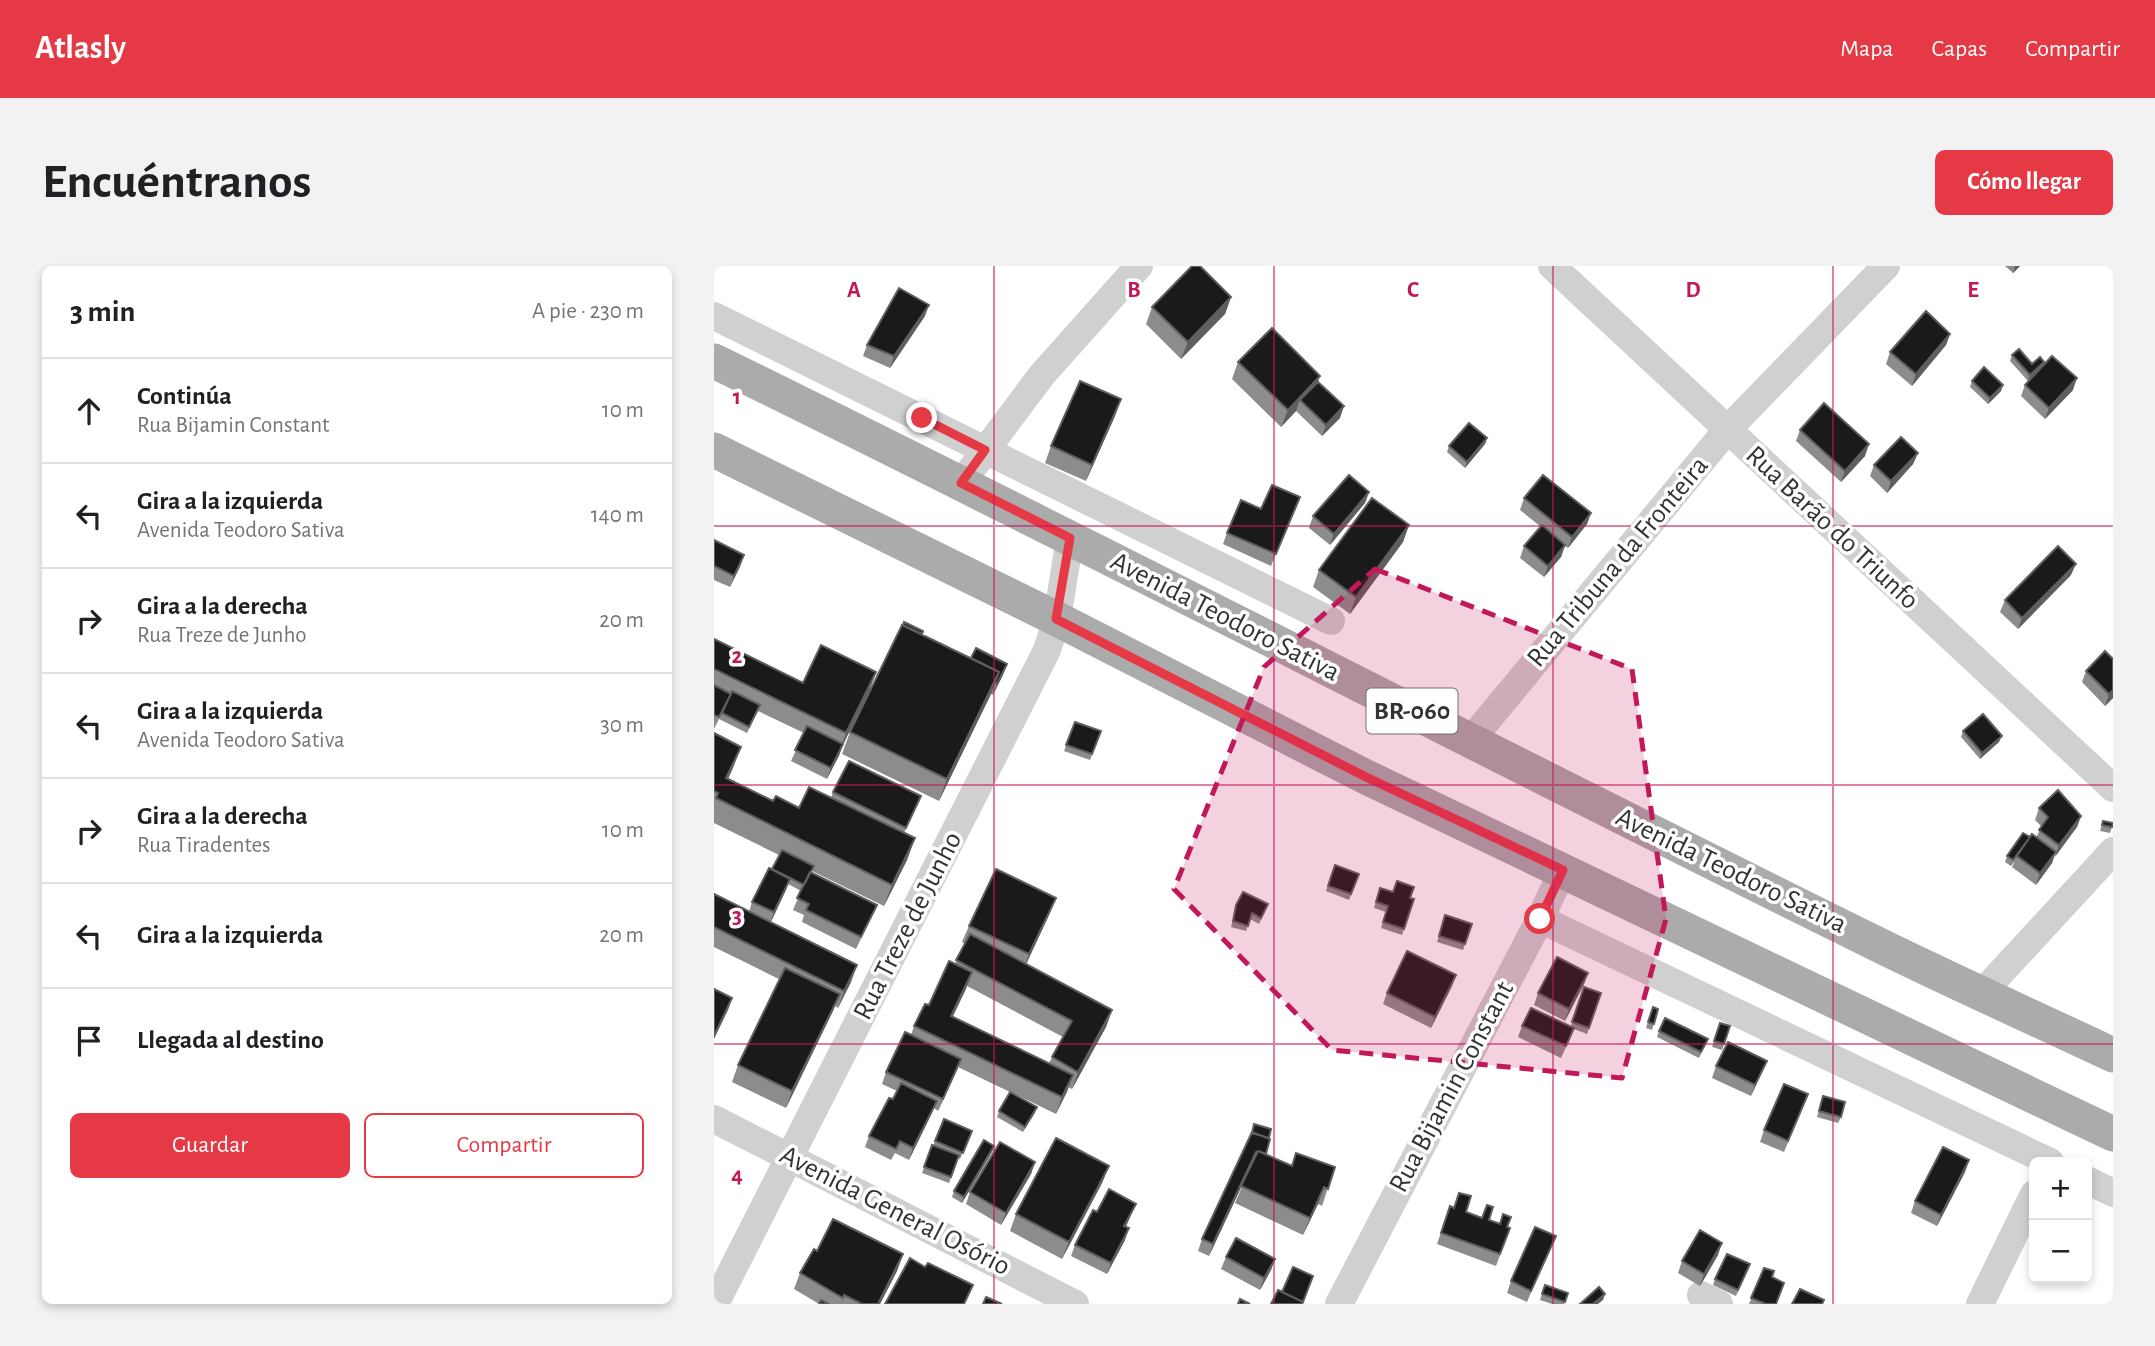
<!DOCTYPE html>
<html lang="es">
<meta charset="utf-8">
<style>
body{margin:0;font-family:"Alegreya Sans",sans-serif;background:#f2f2f2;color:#202124}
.controls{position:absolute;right:21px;bottom:21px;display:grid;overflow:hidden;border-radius:10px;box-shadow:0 4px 10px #0003}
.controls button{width:63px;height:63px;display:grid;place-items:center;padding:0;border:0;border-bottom:2px solid #e0e0e0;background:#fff;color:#202124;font:35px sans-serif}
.stop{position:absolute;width:21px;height:21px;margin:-16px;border:5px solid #e63946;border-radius:50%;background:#fff}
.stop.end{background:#e63946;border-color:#fff;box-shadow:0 2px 7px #0008}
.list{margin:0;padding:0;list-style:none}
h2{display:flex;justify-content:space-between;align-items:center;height:91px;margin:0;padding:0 28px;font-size:30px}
h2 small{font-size:23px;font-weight:400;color:#757577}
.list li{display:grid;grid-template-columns:46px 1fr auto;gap:21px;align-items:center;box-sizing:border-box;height:105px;padding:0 28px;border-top:2px solid #e0e0e0}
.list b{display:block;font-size:26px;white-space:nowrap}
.list p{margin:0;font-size:23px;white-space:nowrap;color:#757577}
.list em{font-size:23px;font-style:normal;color:#757577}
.actions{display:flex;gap:14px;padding:21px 28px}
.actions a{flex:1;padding:16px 0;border:2px solid #e63946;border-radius:10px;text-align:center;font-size:24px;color:#e63946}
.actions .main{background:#e63946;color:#fff}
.icon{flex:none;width:38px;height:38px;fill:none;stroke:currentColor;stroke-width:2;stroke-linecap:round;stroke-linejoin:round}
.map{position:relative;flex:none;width:1399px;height:1038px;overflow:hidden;border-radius:10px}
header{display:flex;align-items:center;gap:42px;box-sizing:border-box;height:98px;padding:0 35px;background:#e63946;color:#fff}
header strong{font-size:33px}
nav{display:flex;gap:38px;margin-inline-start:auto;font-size:24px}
.intro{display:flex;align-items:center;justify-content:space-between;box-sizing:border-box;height:168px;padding:0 42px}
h1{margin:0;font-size:49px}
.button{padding:18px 32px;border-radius:10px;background:#e63946;color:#fff;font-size:24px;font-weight:700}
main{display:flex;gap:42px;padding:0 42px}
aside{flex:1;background:#fff;border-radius:10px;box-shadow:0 4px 10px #0003}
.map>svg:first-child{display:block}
</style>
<header>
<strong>Atlasly</strong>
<nav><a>Mapa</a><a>Capas</a><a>Compartir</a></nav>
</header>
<div class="intro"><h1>Encuéntranos</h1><a class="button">Cómo llegar</a></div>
<main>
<aside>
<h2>3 min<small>A pie · 230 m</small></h2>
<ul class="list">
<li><svg class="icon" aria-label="ahead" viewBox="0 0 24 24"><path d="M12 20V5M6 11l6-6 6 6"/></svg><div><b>Continúa</b><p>Rua Bijamin Constant</p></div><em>10 m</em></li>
<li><svg class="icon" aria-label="left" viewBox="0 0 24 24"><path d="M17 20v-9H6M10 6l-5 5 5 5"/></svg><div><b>Gira a la izquierda</b><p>Avenida Teodoro Sativa</p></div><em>140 m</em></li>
<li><svg class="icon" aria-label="right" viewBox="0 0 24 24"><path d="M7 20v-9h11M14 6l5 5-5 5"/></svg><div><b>Gira a la derecha</b><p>Rua Treze de Junho</p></div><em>20 m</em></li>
<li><svg class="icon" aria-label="left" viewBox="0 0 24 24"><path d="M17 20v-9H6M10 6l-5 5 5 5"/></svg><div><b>Gira a la izquierda</b><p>Avenida Teodoro Sativa</p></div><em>30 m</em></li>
<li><svg class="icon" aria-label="right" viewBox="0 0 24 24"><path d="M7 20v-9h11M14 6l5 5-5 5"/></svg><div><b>Gira a la derecha</b><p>Rua Tiradentes</p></div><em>10 m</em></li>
<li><svg class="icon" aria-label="left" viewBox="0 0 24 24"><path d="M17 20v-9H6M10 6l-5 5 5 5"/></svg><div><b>Gira a la izquierda</b></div><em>20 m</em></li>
<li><svg class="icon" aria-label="arrive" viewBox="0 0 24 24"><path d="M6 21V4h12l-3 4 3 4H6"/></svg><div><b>Llegada al destino</b></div></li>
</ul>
<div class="actions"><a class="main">Guardar</a><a>Compartir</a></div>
</aside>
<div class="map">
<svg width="1399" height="1038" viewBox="0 0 1399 1038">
<rect width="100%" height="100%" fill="#fff"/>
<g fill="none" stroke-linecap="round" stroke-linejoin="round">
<path stroke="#d0d0d0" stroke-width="28" d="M838,0L1399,522
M0,50L617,355
M247,217L327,110L425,0
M756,475L1013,164L1172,0
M826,653L1336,896
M1268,727L1399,585
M0,853L361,1038
M1373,914L1399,927
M987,1029L1005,1038
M1,1038L333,384L343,353L356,272
M625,1038L826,653L849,604
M1266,1038L1320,928"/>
<path stroke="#ababab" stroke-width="35" d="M0,95C390,286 775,487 1165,679C1242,717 1321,752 1399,789
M0,184L343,353L652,511L1399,868"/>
</g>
<path fill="#8c8c8c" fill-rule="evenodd" d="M1291,0H1306L1299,7Z
M517,31L511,48L467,93L432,58L438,41Z
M211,50L176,102L149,90L153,79Z
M1236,68L1232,79L1198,120L1172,98L1176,86Z
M1298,89L1318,98L1330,96L1329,99L1359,124L1331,153L1307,130L1311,119L1314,115L1296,95Z
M524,96L604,116L626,152L608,170L582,145L567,161L518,113Z
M1258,115L1287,125L1274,138L1256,121Z
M407,133L401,150L372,215L331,197L337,180Z
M1086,164L1151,190L1127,216L1082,175Z
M773,172L771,178L751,202L733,186L735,180Z
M1204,187L1199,198L1173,227L1156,210L1160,199Z
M655,226L651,237L616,279L595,262L599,250Z
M586,231L557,300L509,278L513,267L547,243Z
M810,232L877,247L873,258L854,282L851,280L847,291L830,311L806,292L810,280L827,261L806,244Z
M695,259L689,276L636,348L599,321L605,304Z
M0,274L30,289L16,321L0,314Z
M1357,309L1304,363L1286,346L1291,334Z
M208,368L257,392L293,398L279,429L277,428L225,535L128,488L136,466Z
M0,373L89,417L156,423L113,513L77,495L90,467L44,445L33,467L5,453L0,463Z
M1399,393V432L1391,440L1368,416L1372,405Z
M361,456L387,465L376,494L350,485Z
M1249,465L1285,476L1266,493L1247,471Z
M0,467L27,481L14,513L59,535L85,542L117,532L119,526L202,541L190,567L201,572L193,594L170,640L98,605L97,607L158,650L142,683L88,656L90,649L79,644L87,625L74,618L57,656L137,716L124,742L121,740L72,842L18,816L24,799L65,713L0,681V628L35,646L38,636L58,603L65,589L0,557Z
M1325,542L1367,550L1363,561L1340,590L1338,597L1322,619L1298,601L1301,595L1297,600L1291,596L1293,590L1316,571H1322L1328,561L1321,554Z
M1389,555L1398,561L1396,567L1386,565Z
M621,599L645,608L635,634L612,625Z
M666,622L700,633L688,669L667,662L672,646L660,642Z
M342,632L335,649L312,698L398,744L392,761L358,823L354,821L342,848L299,827L321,847L309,866L283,851L285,845L296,826L244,801L224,845L220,842L195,894L181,887L177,894L151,881L155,870L183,825L168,818L172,806L197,769L200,760L241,698L251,678L248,676L255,660ZM253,720L349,771L335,797L238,751Z
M554,638L545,658L536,653L532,665L517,661L522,639Z
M731,649L751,678L749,684L723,676Z
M874,707L870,718L851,755L820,739L824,727Z
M738,720L717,762L669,738L673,727Z
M870,721L887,727L873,768L860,763L847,792L804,771L808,760H857Z
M939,741L944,743L938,764L932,762Z
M1006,757L1016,760L1008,784L998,781Z
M945,765L992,778L985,792L943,771Z
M1053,795L1037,830L998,812L1002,800Z
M1094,828L1070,886L1046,876L1050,864Z
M1109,830L1127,851L1124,857L1103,851Z
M230,853L258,865L246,893L244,892L235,917L208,907L218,879L219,880Z
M536,870L555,872L552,888L578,900L621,901L608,940L604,938L589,969L521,937L538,898L495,990L484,985L488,973Z
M280,880L278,886L248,937L238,931L240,925Z
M1255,894L1251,906L1223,960L1197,947L1201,935Z
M321,896L317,908L287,959L252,938L256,926Z
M395,900L388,917L348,993L296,965L302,948Z
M736,940L796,962L782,1000L723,978Z
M383,946L417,949L412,961L411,974L393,1008L357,990L361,979Z
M837,981L813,1036L793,1027L797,1015Z
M103,985L189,988L183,1005L166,1038H105L80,1023L86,1007Z
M1004,989L986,1020L964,1007L968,995Z
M512,991L561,993L557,1004L546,1024L507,1003Z
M1050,1002L1062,1038H1035Z
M1034,1004L1022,1030L999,1019L1001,1013Z
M831,1019L854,1027L850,1038H838L826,1034Z"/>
<path fill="#5f5f5f" d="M1301,0H1306L1299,7Z
M517,31L511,48L467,93L474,76Z
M215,39L211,50L176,102L180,90Z
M1236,68L1232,79L1198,120L1202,108Z
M1330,96L1328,102L1314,115L1316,109Z
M606,110L600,127L586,134L582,145L567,161L574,144Z
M1363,112L1359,124L1331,153L1335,142Z
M1289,119L1287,125L1274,138L1276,132Z
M407,133L401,150L372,215L378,199Z
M630,140L626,152L608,170L612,159Z
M773,172L771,178L751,202L753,196Z
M1155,178L1151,190L1127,216L1131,205Z
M1204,187L1199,198L1173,227L1177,215Z
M655,226L651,237L616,279L620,268Z
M877,247L873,258L854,282L858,271Z
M695,259L689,276L636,348L642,331Z
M851,279L847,291L830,311L834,300Z
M30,289L26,301L16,321L20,310Z
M1362,298L1357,309L1304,363L1308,352Z
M293,398L289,409L279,429L283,418Z
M162,406L156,423L126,484L132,467Z
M285,406L277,428L225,535L233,513Z
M1399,424V432L1391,440L1395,428Z
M1288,470L1285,476L1266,493L1268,487Z
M129,478L125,490L113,513L117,502Z
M27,481L19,502L4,534L12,512Z
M1367,550L1363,561L1341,591L1345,579Z
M201,572L193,594L170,640L178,619Z
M1342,586L1338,597L1322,619L1326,607Z
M76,613L72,624L56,658L60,646Z
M342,632L335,649L309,705L315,688Z
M143,699L137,716L124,742L130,725Z
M258,706L252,723L231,767L237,750Z
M874,707L870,718L851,755L855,743Z
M742,709L738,720L717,762L721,751Z
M126,728L119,745L72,842L78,825Z
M18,732L14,744L0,773V770Z
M398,744L392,761L358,823L364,806Z
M247,793L243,804L224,845L229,833Z
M1053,795L1048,806L1037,830L1041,819Z
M359,809L353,826L342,848L348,831Z
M223,835L218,847L195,894L199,882Z
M280,880L278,886L248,937L250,931Z
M542,886L538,898L495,990L499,978Z
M1255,894L1251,906L1223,960L1227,949Z
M321,896L317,908L287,959L292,947Z
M395,900L388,917L348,993L355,976Z
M610,921L604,938L589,969L596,952Z
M422,938L417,949L406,972L410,960Z
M415,962L411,974L393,1008L397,997Z
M1008,977L1004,989L986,1020L990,1008Z
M189,988L183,1005L166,1038H164Z
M561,993L557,1004L546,1024L550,1012Z
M891,1028L889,1034L884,1038H879Z"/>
<path fill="#1a1a1a" stroke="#5f5f5f" stroke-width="2" d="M478,0H486L517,31L474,76L438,41Z
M185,22L215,39L180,90L153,79Z
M1212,45L1236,68L1202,108L1176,86Z
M558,62L606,110L574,144L524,96Z
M1305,83L1318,98L1326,91L1330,96L1316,109L1298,89Z
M1338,90L1363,112L1335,142L1311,119Z
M1270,101L1289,119L1276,132L1258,115Z
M366,115L407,133L378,199L337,180Z
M604,116L630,140L612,159L586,134Z
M1110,137L1155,178L1131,205L1086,164Z
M755,157L773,172L753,196L735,180Z
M1187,171L1204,187L1177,215L1160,199Z
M635,209L655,226L620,268L599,250Z
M829,209L877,247L858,271L810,232Z
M558,219L586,231L562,288L513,267L527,234L547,243Z
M658,232L695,259L642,331L605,304Z
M828,259L851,279L834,300L810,280Z
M0,274L30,289L20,310L0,300Z
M1344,280L1362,298L1308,352L1291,334Z
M190,356L209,365L208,368L189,359Z
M188,359L285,406L233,513L136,466Z
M0,373L89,417L107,379L162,406L132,467L0,403Z
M262,382L293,398L283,418L281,416L285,406L257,392Z
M1391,385L1399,393V424L1395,428L1372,405Z
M0,419L17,428L5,451L0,449Z
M18,425L46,439L35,461L8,447Z
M1269,448L1288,470L1268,487L1249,465Z
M361,456L387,465L378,488L352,479Z
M93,460L129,478L117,502L81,484Z
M0,467L27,481L12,512L59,535L62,530L85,542L95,521L201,572L178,619L2,532L4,527L0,525Z
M135,495L207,530L192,562L119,526Z
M1344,524L1367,550L1345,579L1325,564L1334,551L1325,542Z
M1389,555L1399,557L1398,561L1388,559Z
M1309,567L1316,571L1299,594L1293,590Z
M1318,568L1342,586L1326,607L1303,590Z
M68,584L100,600L90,619L58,603Z
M621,599L645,608L637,628L614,620Z
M55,602L76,613L60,646L38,636Z
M282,603L342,632L315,688L255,660Z
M96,606L163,639L147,671L92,644L95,638L83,632Z
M683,615L700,621L696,632L700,633L690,663L669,656L674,640L662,636L666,622L679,626Z
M529,626L554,638L547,652L538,647L534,660L519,655L522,639Z
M0,628L143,699L130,725L0,661Z
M731,649L758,658L751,678L725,670Z
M256,668L398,744L364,806L338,791L358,755L242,694Z
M693,685L742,709L721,751L673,727Z
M843,691L874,707L855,743L824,727Z
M235,695L258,706L237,750L359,809L348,831L200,760L211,738L215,739Z
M71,702L126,728L78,825L24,799Z
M870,721L887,727L875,762L858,756Z
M0,723L18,732L0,770Z
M939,741L944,743L940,758L934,756Z
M817,742L860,762L852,780L808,760Z
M951,752L994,773L987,786L945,765Z
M1006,757L1016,760L1010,778L1000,775Z
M191,766L247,793L229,833L172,806Z
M1014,776L1053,795L1041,819L1002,800Z
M187,817L223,835L199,882L186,875L182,883L155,870L175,832L179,833Z
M1070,818L1094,828L1074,875L1050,864Z
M296,826L323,841L311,861L285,845Z
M1109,830L1131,836L1127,851L1105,845Z
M230,853L258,865L249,887L221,875Z
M540,858L557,863L555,872L538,867Z
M538,866L556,873L552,888L544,885L543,886H542L499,978L488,973Z
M342,872L395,900L355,976L302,948Z
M270,874L280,880L250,931L240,925Z
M286,876L321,896L292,947L256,926Z
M218,879L245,889L237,911L210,901Z
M1229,881L1255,894L1227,949L1201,935Z
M544,885L578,900L582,887L621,901L614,923L610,921L596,952L527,920Z
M395,923L422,938L410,960L415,962L397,997L361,979L379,944L383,946Z
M745,927L757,930L752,946L768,952L773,939L779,941L775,954L786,958L789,948L797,951L793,961L796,962L786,988L727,967L736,940L740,942Z
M119,953L189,988L164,1038H148L130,1029L129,1032L86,1007L100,983L103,985Z
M821,961L842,970L817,1025L797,1015Z
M986,964L1008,977L990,1008L968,995Z
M522,972L561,993L550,1012L512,991Z
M1013,988L1036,998L1024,1024L1001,1013Z
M196,992L211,1001L214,997L259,1019L250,1038H171Z
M579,1001L599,1010L589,1036L568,1026Z
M1050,1002L1060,1005L1058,1011L1070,1017L1062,1038H1052L1037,1032Z
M831,1019L854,1027L851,1036L828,1028Z
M885,1021L891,1028L879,1038H866Z
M1086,1023L1110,1034L1108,1038H1078Z
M564,1024L589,1036L588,1038H557Z
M272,1031L288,1038H269Z
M526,1033L536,1038H524Z
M107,1034L115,1038H105Z"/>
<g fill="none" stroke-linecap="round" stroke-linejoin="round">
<path stroke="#e63946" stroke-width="9" d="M208,152L271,184L247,217L356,272L342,353L652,511L849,604L826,653"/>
</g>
<path fill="#c2185b" fill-opacity="0.2" stroke="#c2185b" stroke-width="5" stroke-dasharray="14 9" stroke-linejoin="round" d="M661,303L918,403L952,653L908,812L618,784L460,623L550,401Z"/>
<path fill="none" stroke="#c2185b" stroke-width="2" stroke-opacity="0.55" d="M280,0V1038M560,0V1038M839,0V1038M1119,0V1038M0,260H1399M0,519H1399M0,778H1399"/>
<g text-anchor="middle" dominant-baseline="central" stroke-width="7" stroke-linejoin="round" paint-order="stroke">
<rect fill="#fff" stroke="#707070" stroke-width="2" x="652.5" y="422.5" width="91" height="45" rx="5"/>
<g font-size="26" font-weight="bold" fill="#333">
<text x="698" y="445">BR-060</text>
</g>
<g font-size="28" fill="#333" stroke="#fff">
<text transform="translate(1118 262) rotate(43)">Rua Barão do Triunfo</text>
<text transform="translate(904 296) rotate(-50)">Rua Tribuna da Fronteira</text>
<text transform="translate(511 351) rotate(27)">Avenida Teodoro Sativa</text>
<text transform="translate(1017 605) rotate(26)">Avenida Teodoro Sativa</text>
<text transform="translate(194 660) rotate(-63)">Rua Treze de Junho</text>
<text transform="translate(738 821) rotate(-62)">Rua Bijamin Constant</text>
<text transform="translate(181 945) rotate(27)">Avenida General Osório</text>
</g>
</g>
<g font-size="23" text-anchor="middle" font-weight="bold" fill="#c2185b" stroke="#fff" stroke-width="7" stroke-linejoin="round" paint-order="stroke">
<text x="140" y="31">A</text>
<text x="420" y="31">B</text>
<text x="699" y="31">C</text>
<text x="979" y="31">D</text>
<text x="1259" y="31">E</text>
<text x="23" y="138">1</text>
<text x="23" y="397">2</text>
<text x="23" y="657">3</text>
<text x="23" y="916">4</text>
</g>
</svg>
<div class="controls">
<button>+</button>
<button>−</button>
</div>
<div class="stop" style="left:826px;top:653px"></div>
<div class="stop end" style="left:208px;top:152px"></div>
</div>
</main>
